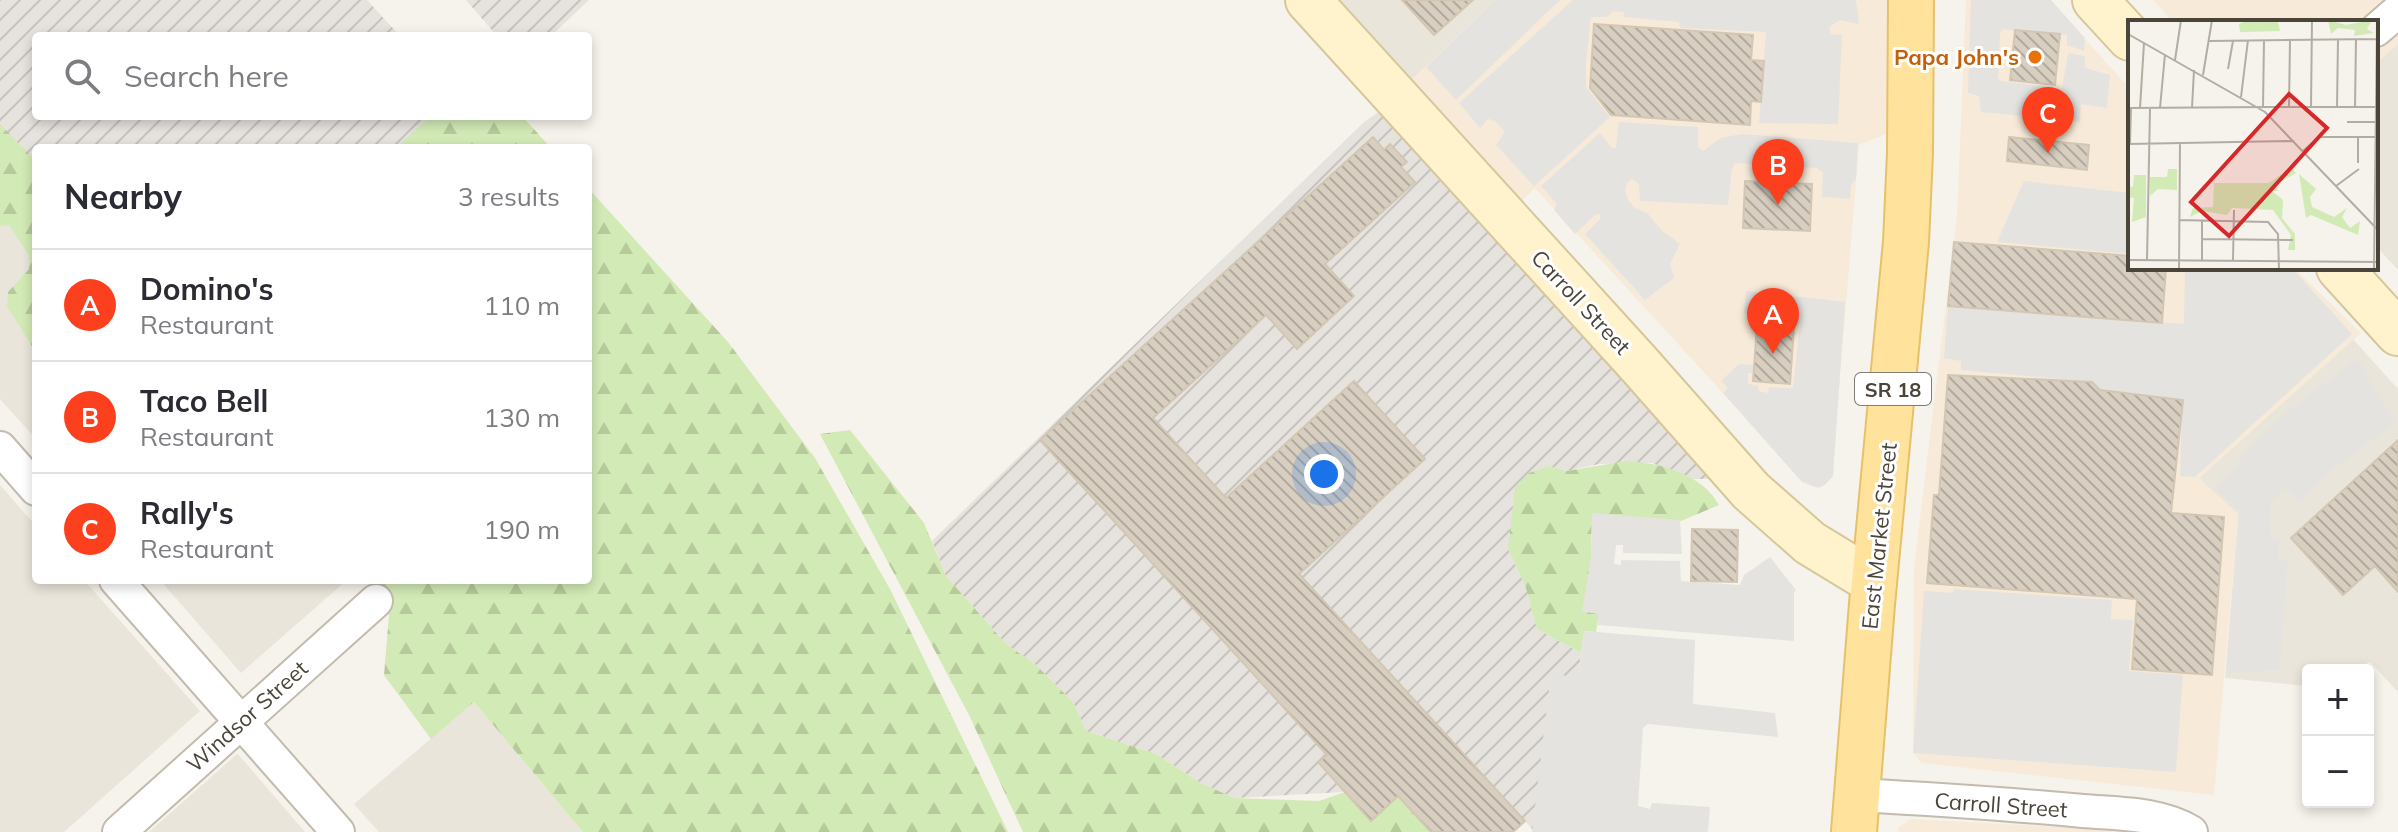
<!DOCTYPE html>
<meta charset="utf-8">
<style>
body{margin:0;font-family:Mulish,sans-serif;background:#f2f2f3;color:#2b2b33}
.controls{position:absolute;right:24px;bottom:24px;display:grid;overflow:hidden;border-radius:8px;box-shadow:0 4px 12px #0003}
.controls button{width:72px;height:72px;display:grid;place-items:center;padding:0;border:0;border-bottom:2px solid #e1e1e2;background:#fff;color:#2b2b33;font:40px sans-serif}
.you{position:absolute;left:1324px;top:474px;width:28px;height:28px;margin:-20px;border:6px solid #fff;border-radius:50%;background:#1a73e8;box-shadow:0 0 0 12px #1a73e833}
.badge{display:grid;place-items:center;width:52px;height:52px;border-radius:50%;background:#fc3f1d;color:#fff;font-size:26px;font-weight:700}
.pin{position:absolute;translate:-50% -66px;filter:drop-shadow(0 2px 4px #0008)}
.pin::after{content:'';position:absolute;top:42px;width:28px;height:24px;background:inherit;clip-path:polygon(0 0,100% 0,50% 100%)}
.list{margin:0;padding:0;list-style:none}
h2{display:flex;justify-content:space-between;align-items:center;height:104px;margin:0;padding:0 32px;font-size:34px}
h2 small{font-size:26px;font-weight:400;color:#7c7c81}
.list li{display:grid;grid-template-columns:52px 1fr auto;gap:24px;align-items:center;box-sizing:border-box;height:112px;padding:0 32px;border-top:2px solid #e1e1e2}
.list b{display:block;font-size:30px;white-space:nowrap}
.list p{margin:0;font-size:26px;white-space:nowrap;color:#7c7c81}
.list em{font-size:26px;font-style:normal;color:#7c7c81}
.icon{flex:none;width:44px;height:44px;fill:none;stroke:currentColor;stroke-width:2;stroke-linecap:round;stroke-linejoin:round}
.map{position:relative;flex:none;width:2398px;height:832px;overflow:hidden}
.search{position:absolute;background:#fff;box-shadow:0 4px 12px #0003;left:32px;top:32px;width:560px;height:88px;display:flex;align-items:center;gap:20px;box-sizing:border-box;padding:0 28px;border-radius:8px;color:#7c7c81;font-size:30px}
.panel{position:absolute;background:#fff;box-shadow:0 4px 12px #0003;left:32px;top:144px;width:560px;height:440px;border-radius:8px}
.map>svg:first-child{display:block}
</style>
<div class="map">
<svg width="2398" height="832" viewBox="0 0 2398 832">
<defs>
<pattern id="industrial-furrows" width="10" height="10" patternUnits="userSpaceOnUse" patternTransform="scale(2)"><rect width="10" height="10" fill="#e6e2dd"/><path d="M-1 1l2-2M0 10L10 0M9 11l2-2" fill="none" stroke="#c7c3be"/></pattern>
<pattern id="forest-firs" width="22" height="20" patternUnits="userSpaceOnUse" patternTransform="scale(2)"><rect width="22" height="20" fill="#d2eab5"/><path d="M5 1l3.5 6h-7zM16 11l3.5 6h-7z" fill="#b6ca9c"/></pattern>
<pattern id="building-back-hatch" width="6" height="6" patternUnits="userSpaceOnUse" patternTransform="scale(2)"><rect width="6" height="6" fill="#d8cfc1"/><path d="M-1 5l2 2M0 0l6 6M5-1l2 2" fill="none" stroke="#b1aa9e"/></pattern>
</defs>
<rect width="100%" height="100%" fill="#f6f3ec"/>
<path fill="#eae5da" d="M1314,0H1495L1397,94Z
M2398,44V270L2376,246V63Z
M0,152L36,191V439L0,399Z
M2353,339L2398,389V692L2370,662L2354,670H2308V686L2225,678L2238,515L2199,478Z
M0,485L36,526V580H84L200,711L64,832H0Z
M160,580H347L241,673Z
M474,702L583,832H379L354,804Z
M238,754L305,832H149L237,754Z"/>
<path fill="#f7ead8" d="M1495,0H1896L1900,128L1859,145L1832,475L1766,440L1535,188L1507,215L1397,94Z
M1966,0H2050L2130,89V268H2294L2361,333L2199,478L2238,514L2214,795L1922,763L1913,753L1914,567L1957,215Z
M2153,0H2398V44L2376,63V22H2173Z
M1911,819L2149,832H1898L1899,827Z"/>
<path fill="url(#industrial-furrows)" d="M0,0H367L400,36H36V116H432L397,148H36V190L0,152Z
M466,0H589L551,36H497Z
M1385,107L1712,479H1693L1652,463L1599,464L1566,471L1550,466L1508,549L1525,585L1537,629L1581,653L1578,678L1551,675L1533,830L1525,821L1513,832H1431L1398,796L1371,821L1344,792L1234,798L1199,782L1156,754L1086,731L1073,702L1035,664L1006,644L946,576L932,541L1363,123Z"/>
<path fill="url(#forest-firs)" d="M431,116H522L551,148H396Z
M0,124L36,161V353L7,306L8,292L29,269V255L9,225L0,226Z
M588,188L728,342L815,458L890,589L1008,832H583L474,702L431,739L384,675L389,615L376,601L373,580H588Z
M850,430L924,523L946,576L1006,644L1035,664L1073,702L1086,731L1156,754L1199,782L1234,798L1319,801L1345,792L1371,820L1398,796L1431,832H1023L969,715L820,434Z
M1627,461C1661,463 1702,474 1719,505L1681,521L1592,514L1591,559L1583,611L1599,614L1596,632L1584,631L1581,653L1537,629L1525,585L1508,549L1515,488L1529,473L1550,466L1566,471Z"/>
<path fill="#e5e3e0" d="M1495,0H1560L1456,100L1426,67Z
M1573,0H1856L1859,24L1840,20L1829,27L1831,34L1842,35L1838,124L1759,123L1766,32L1680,28L1679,22L1623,17L1624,12L1613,11L1607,17H1591L1586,63V87L1610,117L1534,186L1496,145L1505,132L1495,121L1488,119L1480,128L1459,103Z
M1971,0H2051L2085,38L2084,51L2067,45V35L2003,29L2000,34L1998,78L2001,81L2062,89L2068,53L2085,56V68L2110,75L2107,108L2081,104L2080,122L1981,112L1979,96L1968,93Z
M1619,122L1698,127V147L1703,151L1721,138L1742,134L1858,143L1856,179L1851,185L1850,199L1822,197L1823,173L1817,168L1735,163L1732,169L1728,205L1640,201L1639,184L1632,179L1628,182L1625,189L1628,200L1635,208L1648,214L1661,230L1680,244L1670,264L1674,278L1645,300L1585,234L1600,219V214L1595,215L1575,234L1554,210L1557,204L1541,186L1600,133L1612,148H1616Z
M2024,181L2130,193V254L1997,242Z
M2185,268L2240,272L2243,268H2292L2352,334L2195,477L2180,476L2182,400L2100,390L2092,382L1961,370V361L1944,358L1948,306L2184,324Z
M1746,291L1845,302L1833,476L1825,485L1818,488L1802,482L1723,393L1728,388L1721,381L1739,364L1754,365L1752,373H1748V384L1758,386L1759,391L1768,393L1769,387L1793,388L1800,324L1744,313Z
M2358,359L2395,423L2338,465L2301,502L2289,491L2284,490L2273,500L2270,511L2271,538L2279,539V560L2288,561L2280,670L2226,673L2240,512L2216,490L2247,451L2281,416Z
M1592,513L1680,520L1682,554L1623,553V545H1616L1614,564L1621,565V560L1680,561L1681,581L1740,585L1744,575L1770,557L1796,590L1794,593V641L1598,625V614L1582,611L1591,559Z
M1954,589L2112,600L2111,619L2133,620L2129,671L2183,675L2176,772L1913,753L1924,591L1953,593Z
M1584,631L1695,640L1693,704L1775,713L1778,737L1648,724L1643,728L1638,806L1650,809L1652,803L1710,807L1708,832H1532L1551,674L1578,677Z"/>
<path fill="url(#building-back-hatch)" stroke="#d3c7b4" stroke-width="2" d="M1402,0H1473L1434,35Z
M1594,24L1753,35L1751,60L1764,61L1761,102L1751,101L1750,125L1611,115L1590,88Z
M2015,30L2060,34L2055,85L2010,80Z
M1373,137L1384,150L1390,144L1407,162L1401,167L1415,182L1325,264L1354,296L1297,349L1266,315L1153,418L1226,498L1354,381L1425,459L1299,574L1525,821L1513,832H1431L1398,796L1371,821L1318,762L1327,755L1040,440Z
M2009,137L2089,145L2087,170L2007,161Z
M1745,181L1812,184L1810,231L1743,228Z
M1954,242L2130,256V268H2166L2162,323L1948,306Z
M1757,325L1794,327L1790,384L1753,381Z
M1948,375L2092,382L2100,390L2183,400L2171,513L2224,517L2212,675L2132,669L2137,599L1927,583L1934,495H1939Z
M2398,440V592L2375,566L2343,595L2291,538Z
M1692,529L1738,530L1737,582L1691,581Z"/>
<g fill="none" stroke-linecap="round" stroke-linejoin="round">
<defs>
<path id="street" d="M2376,30L2398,11
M0,448L36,489
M116,580L338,832
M1856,795C1932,799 2008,804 2083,811C2119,814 2160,813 2191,832
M119,832L376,601"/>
<path id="secondary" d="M1308,0L1638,363L1751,491L1810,543L1874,582
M2095,0L2130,38
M2339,268L2398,333"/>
<path id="primary" d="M1854,832L1872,604L1906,242L1910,153L1911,0"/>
</defs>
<use href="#street" stroke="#c2bbae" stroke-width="36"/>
<use href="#secondary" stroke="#d6c79b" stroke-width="48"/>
<use href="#primary" stroke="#e6c16a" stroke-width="48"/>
<use href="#street" stroke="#fff" stroke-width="32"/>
<use href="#secondary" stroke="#fff3cd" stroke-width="44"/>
<use href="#primary" stroke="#ffe39c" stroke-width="44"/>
</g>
<circle fill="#e8710a" stroke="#fff" stroke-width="3" cx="2035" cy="57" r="8"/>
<g text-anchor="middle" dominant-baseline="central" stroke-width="6" stroke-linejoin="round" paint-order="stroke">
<rect fill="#fff" stroke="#817c74" stroke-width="2" x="1855" y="373" width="76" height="32" rx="6"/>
<g font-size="20" font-weight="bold" fill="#4b4439">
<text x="1893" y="389">SR 18</text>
</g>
<g font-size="22" font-weight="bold" fill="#c56008" stroke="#fff" text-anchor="end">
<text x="2019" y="57">Papa John's</text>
</g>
<g font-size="22" fill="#4b4439" stroke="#fff">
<text transform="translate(1581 302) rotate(47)">Carroll Street</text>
<text transform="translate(1879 536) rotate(-84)">East Market Street</text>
<text transform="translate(247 716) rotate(-42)">Windsor Street</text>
<text transform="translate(2001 805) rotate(4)">Carroll Street</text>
</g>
</g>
<g transform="translate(2128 20)">
<rect width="250" height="250" fill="#f6f3ec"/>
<path d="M6,155H18V197L4,202L6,178L0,177V166L5,167Z" fill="#d2eab5"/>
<path d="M119,0L150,2L152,11L112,12L111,4ZM200,0L218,5L244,0L239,9L246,13L226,16L227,10L210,8L203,14ZM163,147L168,153L147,165L150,171H144L155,180L154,198L167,214V230H160L163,215L145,190L104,188L99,195L74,191L62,197L65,188L85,187L86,163H141ZM40,149H49V170L30,169L22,176V157H39ZM171,154L188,169L182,177L184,187L206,197L219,188L214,197L222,208L232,201L230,215L183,195L178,198Z" fill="#d2eab5"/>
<path fill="none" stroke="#b2ada4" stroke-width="2" d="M0,14L137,92L250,210M81,21L248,19M47,40L53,0M100,49L105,21M75,55L84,0M113,77L120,20M135,87L136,20M142,87H250M161,87L162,20M183,87L184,0M209,87L210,19M227,87L228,19M248,87L249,0M0,88L142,87M12,88L16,23M32,88L37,34M64,88L66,50M219,102H248M0,124L166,121M2,124L3,88M175,131L191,117H247M230,143V117M208,166L231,149M51,200L140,202L150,214L151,250M74,219L165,220M0,240L250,242M19,240L22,88M74,240V200M105,240L106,190M51,250L52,123M246,250L248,87"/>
<path fill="#d62828" fill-opacity="0.15" stroke="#d62828" stroke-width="4" d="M161,74L199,108L101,216L63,182Z"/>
<rect width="250" height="250" fill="none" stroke="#4b4439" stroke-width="4"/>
</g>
</svg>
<div class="controls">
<button>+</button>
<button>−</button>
</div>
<div class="you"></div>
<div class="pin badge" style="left:1773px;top:354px">A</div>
<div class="pin badge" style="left:1778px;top:205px">B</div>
<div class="pin badge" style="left:2048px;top:153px">C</div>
<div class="search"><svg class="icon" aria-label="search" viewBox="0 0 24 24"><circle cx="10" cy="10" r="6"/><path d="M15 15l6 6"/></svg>Search here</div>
<section class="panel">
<h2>Nearby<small>3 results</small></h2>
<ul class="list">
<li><span class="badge">A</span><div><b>Domino's</b><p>Restaurant</p></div><em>110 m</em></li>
<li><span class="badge">B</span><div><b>Taco Bell</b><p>Restaurant</p></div><em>130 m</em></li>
<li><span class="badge">C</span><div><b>Rally's</b><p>Restaurant</p></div><em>190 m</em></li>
</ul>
</section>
</div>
